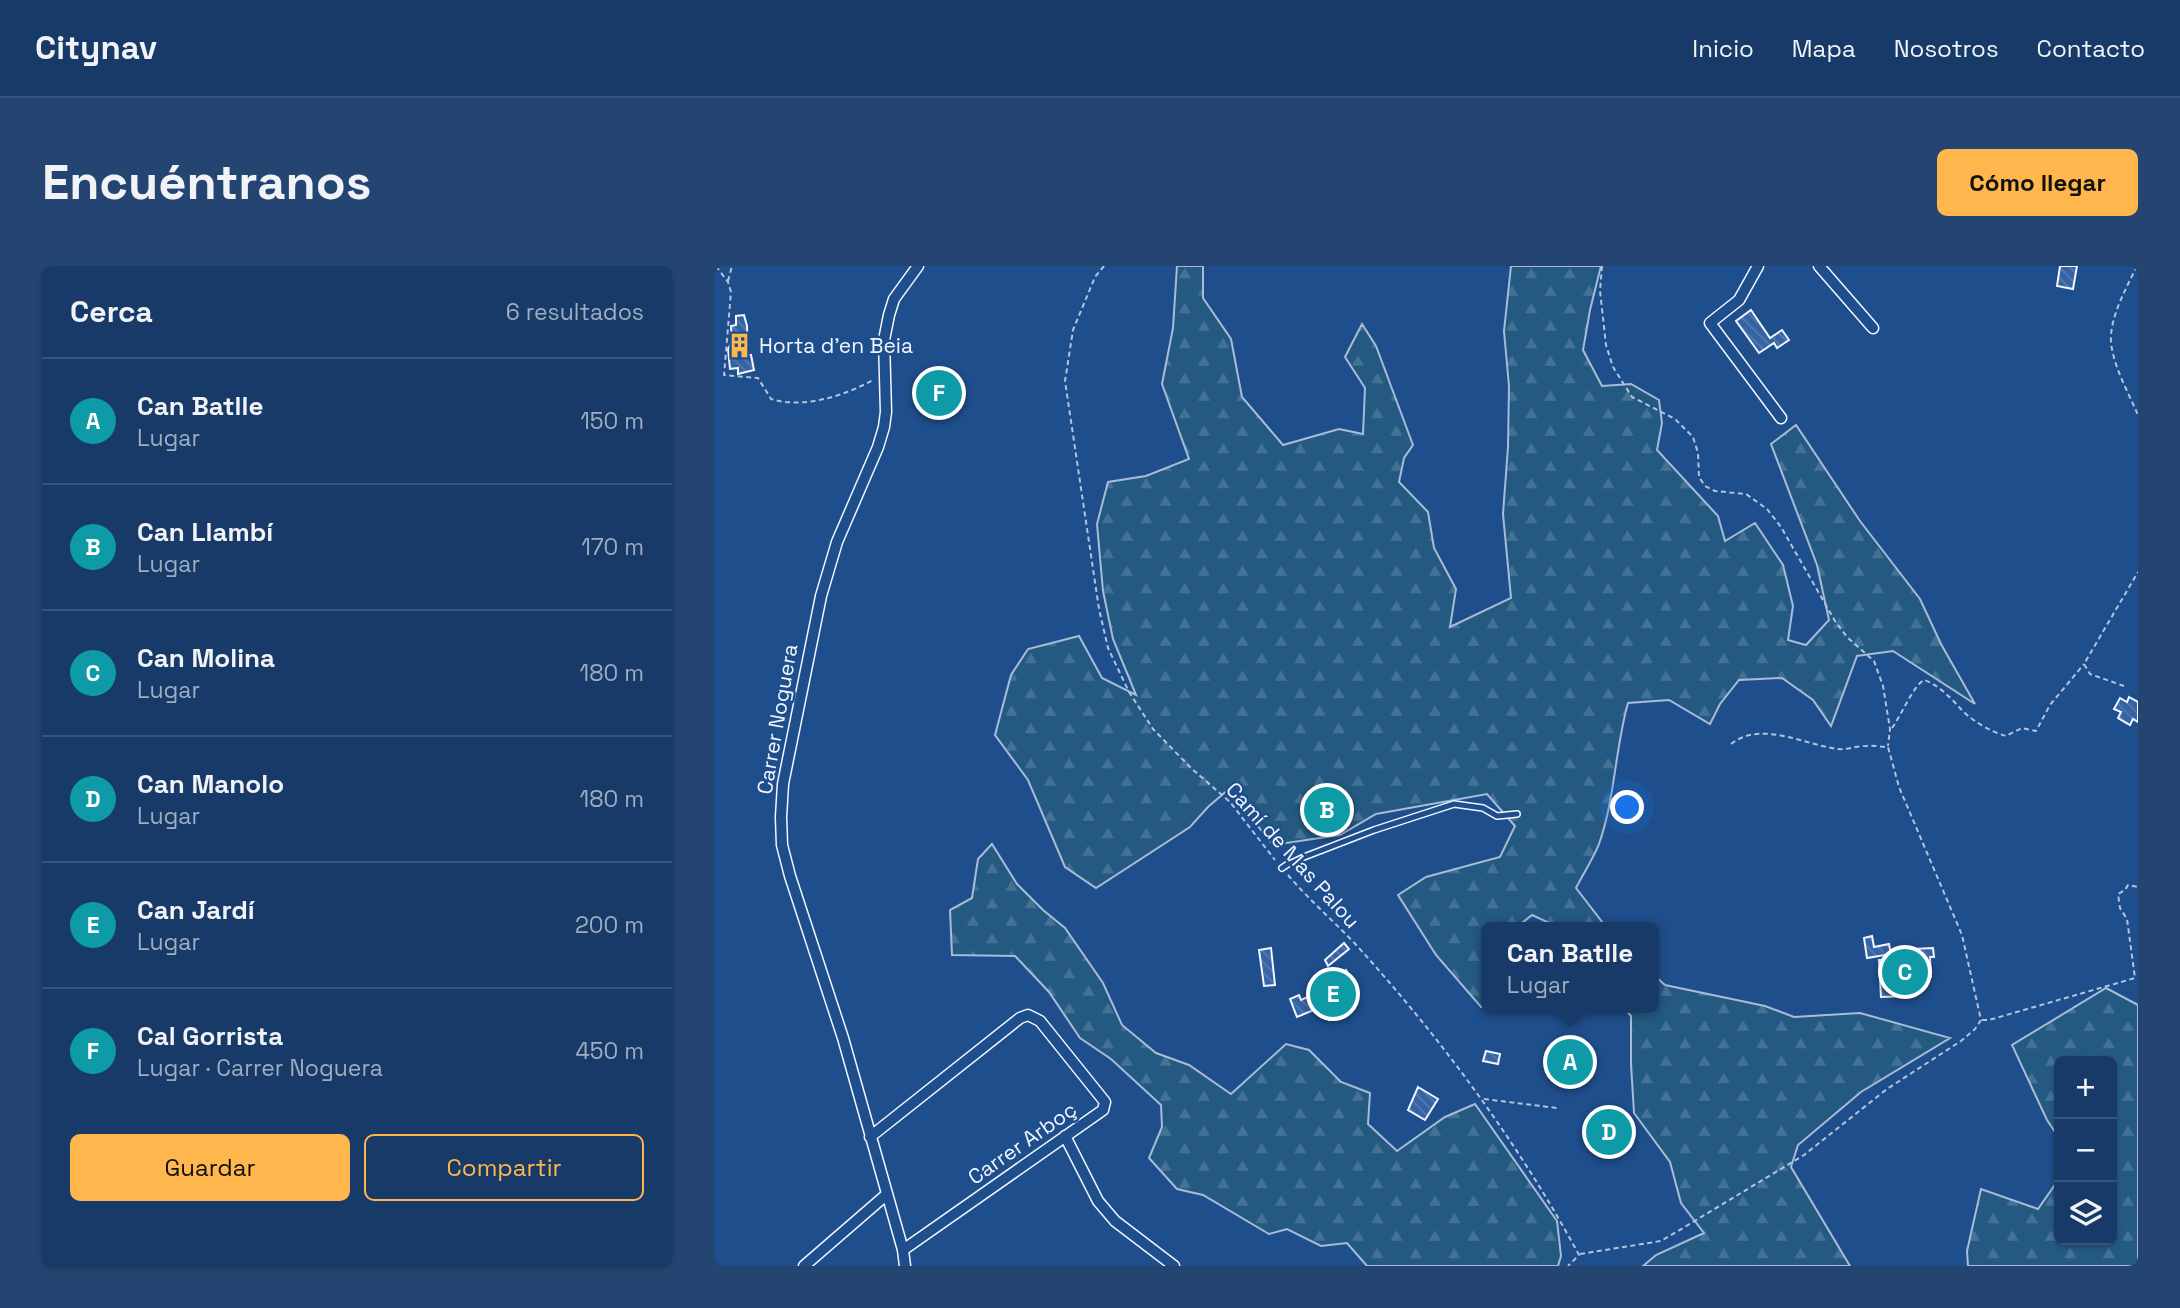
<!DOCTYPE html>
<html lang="es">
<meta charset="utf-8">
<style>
body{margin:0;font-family:"Space Grotesk",sans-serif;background:#244571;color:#f1f3f6}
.controls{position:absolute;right:21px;bottom:21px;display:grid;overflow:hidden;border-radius:10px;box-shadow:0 2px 5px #0004}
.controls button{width:63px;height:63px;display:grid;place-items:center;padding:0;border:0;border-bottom:2px solid #36547d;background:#173a69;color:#f1f3f6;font:35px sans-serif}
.you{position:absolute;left:914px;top:542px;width:24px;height:24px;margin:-18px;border:5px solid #fff;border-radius:50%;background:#1a73e8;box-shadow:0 0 0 10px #1a73e833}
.badge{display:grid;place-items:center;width:46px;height:46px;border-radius:50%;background:#ffb74d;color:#fff;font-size:23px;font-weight:700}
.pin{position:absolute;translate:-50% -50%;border:4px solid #fff;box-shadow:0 2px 7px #0006}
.popup{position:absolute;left:767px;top:656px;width:178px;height:91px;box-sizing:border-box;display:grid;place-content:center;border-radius:10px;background:#173a69;filter:drop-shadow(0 2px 5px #0005);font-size:23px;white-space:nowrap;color:#9eadc0}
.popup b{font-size:26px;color:#f1f3f6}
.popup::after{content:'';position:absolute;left:50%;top:100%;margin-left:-14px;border:14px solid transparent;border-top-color:#173a69}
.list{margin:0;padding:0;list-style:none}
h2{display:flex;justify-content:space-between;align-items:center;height:91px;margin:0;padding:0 28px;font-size:30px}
h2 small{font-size:23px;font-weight:400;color:#9eadc0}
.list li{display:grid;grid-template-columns:46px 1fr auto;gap:21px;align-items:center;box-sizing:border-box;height:126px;padding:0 28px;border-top:2px solid #36547d}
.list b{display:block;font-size:26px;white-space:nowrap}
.list p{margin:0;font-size:23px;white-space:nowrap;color:#9eadc0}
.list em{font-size:23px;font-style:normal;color:#9eadc0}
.actions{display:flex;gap:14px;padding:21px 28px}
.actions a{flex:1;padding:16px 0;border:2px solid #ffb74d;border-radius:10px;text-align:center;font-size:24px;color:#ffb74d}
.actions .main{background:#ffb74d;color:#111}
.icon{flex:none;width:38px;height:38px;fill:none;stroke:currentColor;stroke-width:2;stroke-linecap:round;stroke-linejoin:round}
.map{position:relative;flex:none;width:1424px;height:1000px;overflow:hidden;border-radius:10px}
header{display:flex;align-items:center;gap:42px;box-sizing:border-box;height:98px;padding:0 35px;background:#173a69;border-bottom:2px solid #36547d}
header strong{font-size:33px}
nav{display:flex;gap:38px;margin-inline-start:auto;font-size:24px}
.intro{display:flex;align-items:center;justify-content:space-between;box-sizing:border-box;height:168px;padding:0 42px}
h1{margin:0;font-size:49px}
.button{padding:18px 32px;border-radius:10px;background:#ffb74d;color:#111;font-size:24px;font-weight:700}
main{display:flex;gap:42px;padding:0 42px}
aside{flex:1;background:#173a69;border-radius:10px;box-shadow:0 2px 5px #0004}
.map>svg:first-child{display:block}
</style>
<header>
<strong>Citynav</strong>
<nav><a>Inicio</a><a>Mapa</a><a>Nosotros</a><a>Contacto</a></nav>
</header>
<div class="intro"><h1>Encuéntranos</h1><a class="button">Cómo llegar</a></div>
<main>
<aside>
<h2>Cerca<small>6 resultados</small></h2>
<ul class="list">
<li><span class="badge" style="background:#0f9aa8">A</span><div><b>Can Batlle</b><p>Lugar</p></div><em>150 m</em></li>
<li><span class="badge" style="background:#0f9aa8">B</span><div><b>Can Llambí</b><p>Lugar</p></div><em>170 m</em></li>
<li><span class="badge" style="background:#0f9aa8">C</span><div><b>Can Molina</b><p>Lugar</p></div><em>180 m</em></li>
<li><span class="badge" style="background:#0f9aa8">D</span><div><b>Can Manolo</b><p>Lugar</p></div><em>180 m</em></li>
<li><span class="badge" style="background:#0f9aa8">E</span><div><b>Can Jardí</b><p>Lugar</p></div><em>200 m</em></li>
<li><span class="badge" style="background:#0f9aa8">F</span><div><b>Cal Gorrista</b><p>Lugar · Carrer Noguera</p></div><em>450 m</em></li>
</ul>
<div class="actions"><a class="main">Guardar</a><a>Compartir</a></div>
</aside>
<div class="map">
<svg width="1424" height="1000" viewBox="0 0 1424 1000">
<defs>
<pattern id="forest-firs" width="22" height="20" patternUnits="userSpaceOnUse" patternTransform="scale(1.75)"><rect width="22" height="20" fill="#245a82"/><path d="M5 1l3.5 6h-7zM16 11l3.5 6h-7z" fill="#447295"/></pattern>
<pattern id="building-back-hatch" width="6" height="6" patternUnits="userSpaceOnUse" patternTransform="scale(1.75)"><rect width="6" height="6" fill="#3563a3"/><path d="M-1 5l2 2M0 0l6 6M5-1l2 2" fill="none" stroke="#537ab1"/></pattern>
</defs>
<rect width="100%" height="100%" fill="#1f4e8c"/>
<path fill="url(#forest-firs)" stroke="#a8bbd7" stroke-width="2" d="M463,0H489V32L517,73L528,131L569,179L625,163L649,168L651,122L631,91L648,58L662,80L699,179L690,192L685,216L714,246L720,282L742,323L736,361L797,332L789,248L794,181L795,120L790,65L797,0H887L876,44L869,84L888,120L917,118L945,134L948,157L943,184L1004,250L1011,275L1041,257L1069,299L1079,340L1074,374L1092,379L1115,354L1103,299L1057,178L1082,159L1146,255L1206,333L1227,378L1261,438L1179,385L1143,390L1117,460L1099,434L1068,412L1025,414L1006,438L996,458L955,434L914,437C901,483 901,533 885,578C879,593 869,608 862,622L892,661H844L818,649L803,661H772V740L767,741L722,689L684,629L712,611L786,591L801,560L773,528L662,548L626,569L559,579L531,544L523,516L494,541L476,561L382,622L351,601L314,514L281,469L297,409L314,383L365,370L388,412L422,429L399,373L389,325L383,258L394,216L432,210L475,193L448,118L459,62Z
M278,578L303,618L329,644L351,662L389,717L408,759L442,787L475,799L517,828L572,778L595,784L627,816L656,827L654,858L683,885L731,851L761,838L843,955L847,990L844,1000H653L633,977L607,980L573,963L555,968L489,929L463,923L435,892L448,861L447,839L397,793L366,772L335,726L301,690L238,689L236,644L258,632L264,593Z
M940,709L951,719L1051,740L1080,751L1146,747L1236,772L1147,826L1084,879L1077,901L1136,1000H929L942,989L990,967L967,937L956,896L920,847L917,798V750L910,742H940Z
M1392,722L1424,739V1000H1254L1253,985L1267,923L1324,943L1345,913V974H1398V795H1345V872L1333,854L1298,779Z"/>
<path fill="url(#building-back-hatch)" stroke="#f2f6ff" stroke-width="2" d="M1346,0H1363L1359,23L1343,20Z
M1037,44L1056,72L1068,64L1075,74L1063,82L1060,77L1045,87L1022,55Z
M30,49L33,60L34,89H37L40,104L24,108V102L16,103L14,83L18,76L17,60L22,59V50Z
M226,109L236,140L231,141L230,137H221L215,119L220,117L218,111Z
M1415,431L1424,436V456L1419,453L1416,459L1404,452L1407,446L1400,443L1406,432L1413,436Z
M608,527L624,537L621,543L624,557L609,561L605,544L600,545L597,533Z
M1158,670L1160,681L1175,678L1177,688L1153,692L1150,672Z
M630,677L635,683L614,700L611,694Z
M557,682L561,719L550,720L545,684Z
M1219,682L1220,691H1216L1217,711L1205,712V726H1197L1196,730L1167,731L1165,694L1193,692L1194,702L1200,701L1199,683Z
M632,704L641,723L636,727L640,734L615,754L609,740L583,751L576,733L585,729L587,734L615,722L610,711L617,707L620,713Z
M772,785L786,788L784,798L769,795Z
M869,785L870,805L844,807L842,788Z
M704,821L724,833L711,854L694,844Z
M907,851L913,859L905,864L907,867L893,877L891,873L884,877L878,869Z"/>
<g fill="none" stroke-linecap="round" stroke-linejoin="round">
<defs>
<path id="service" d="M568,602L577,596L660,564L740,538L769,542L783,550L803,548"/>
<path id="minor" d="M1044,0L1025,34L996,57L1067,152
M1105,0L1159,62
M351,870L384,935L401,955L460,1000
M156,871L306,752L314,749L326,755L391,836L389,844L189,984
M90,1000L172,929
M191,1000L189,984L129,772L76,610L68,579L67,551L69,518L107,330L123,276L164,181L170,161L172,146L170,74L175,49L180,33L204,0"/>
</defs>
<use href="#service" stroke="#f2f6ff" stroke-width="8"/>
<use href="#minor" stroke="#f2f6ff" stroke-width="13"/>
<path stroke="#b3c4dc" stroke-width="2" stroke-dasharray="5 3.5" stroke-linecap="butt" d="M2,0L14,16L17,26L10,109L44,112L57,133C89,143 130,130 159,114
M390,0L381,11L359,64L351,115L385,343L394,382L415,426L439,463L477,502L516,536L561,594
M888,0L886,25L892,79L899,101L918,131L961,153L979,171L984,187L985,211L991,220L1001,225L1032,228L1053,243L1067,261L1121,355L1133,371L1160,395L1169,420L1176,463L1174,480
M1423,0C1412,23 1392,57 1398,83C1402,105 1415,128 1424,149
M14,15L18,0
M1410,420L1376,408L1370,398L1424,306
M1178,462C1187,450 1199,420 1210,414C1223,418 1236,431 1245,441C1256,454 1277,466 1292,470L1308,462L1322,465L1336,439L1370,398
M574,609C596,635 622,657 645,682C729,775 805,878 865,989L854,1000
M1268,754H1275L1421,712L1413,653L1406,642L1404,628L1411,624L1414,619L1424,621
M770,833L843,842
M866,988L947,975L964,965L1090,889L1173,823L1247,775L1261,763L1267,754L1248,669L1185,521L1174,481C1167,481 1159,479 1152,480C1142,480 1133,484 1124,483C1091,479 1047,454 1017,478"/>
<use href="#service" stroke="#1f4e8c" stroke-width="5"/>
<use href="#minor" stroke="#1f4e8c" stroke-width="10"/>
</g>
<defs>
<symbol id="building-bare" viewBox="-9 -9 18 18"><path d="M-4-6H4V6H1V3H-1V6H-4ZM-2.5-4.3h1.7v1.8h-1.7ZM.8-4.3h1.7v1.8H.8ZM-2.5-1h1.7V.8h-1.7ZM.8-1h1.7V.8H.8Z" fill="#ffb74d" stroke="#1f4e8c" stroke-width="2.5" paint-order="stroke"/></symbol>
</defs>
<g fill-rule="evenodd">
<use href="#building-bare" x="8" y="62" width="35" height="35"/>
</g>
<g text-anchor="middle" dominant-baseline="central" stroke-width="5" stroke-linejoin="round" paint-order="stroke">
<g font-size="21" fill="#f2f6ff" stroke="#1f4e8c" text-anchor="start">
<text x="45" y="79">Horta d'en Beia</text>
</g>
<g font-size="21" fill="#f2f6ff" stroke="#1f4e8c">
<text transform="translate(63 453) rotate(-80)">Carrer Noguera</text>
<text transform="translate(579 589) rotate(48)">Camí de Mas Palou</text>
<text transform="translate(308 877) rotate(-35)">Carrer Arboç</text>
</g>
</g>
</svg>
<div class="controls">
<button>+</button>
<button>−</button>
<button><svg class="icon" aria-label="layers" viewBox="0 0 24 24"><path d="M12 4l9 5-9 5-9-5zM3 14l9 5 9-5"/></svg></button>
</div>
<div class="you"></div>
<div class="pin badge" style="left:856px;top:796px;background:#0f9aa8">A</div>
<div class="popup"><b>Can Batlle</b>Lugar</div>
<div class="pin badge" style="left:613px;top:544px;background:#0f9aa8">B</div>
<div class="pin badge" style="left:1191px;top:706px;background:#0f9aa8">C</div>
<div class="pin badge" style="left:895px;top:866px;background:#0f9aa8">D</div>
<div class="pin badge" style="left:619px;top:728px;background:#0f9aa8">E</div>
<div class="pin badge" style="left:225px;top:127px;background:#0f9aa8">F</div>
</div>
</main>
